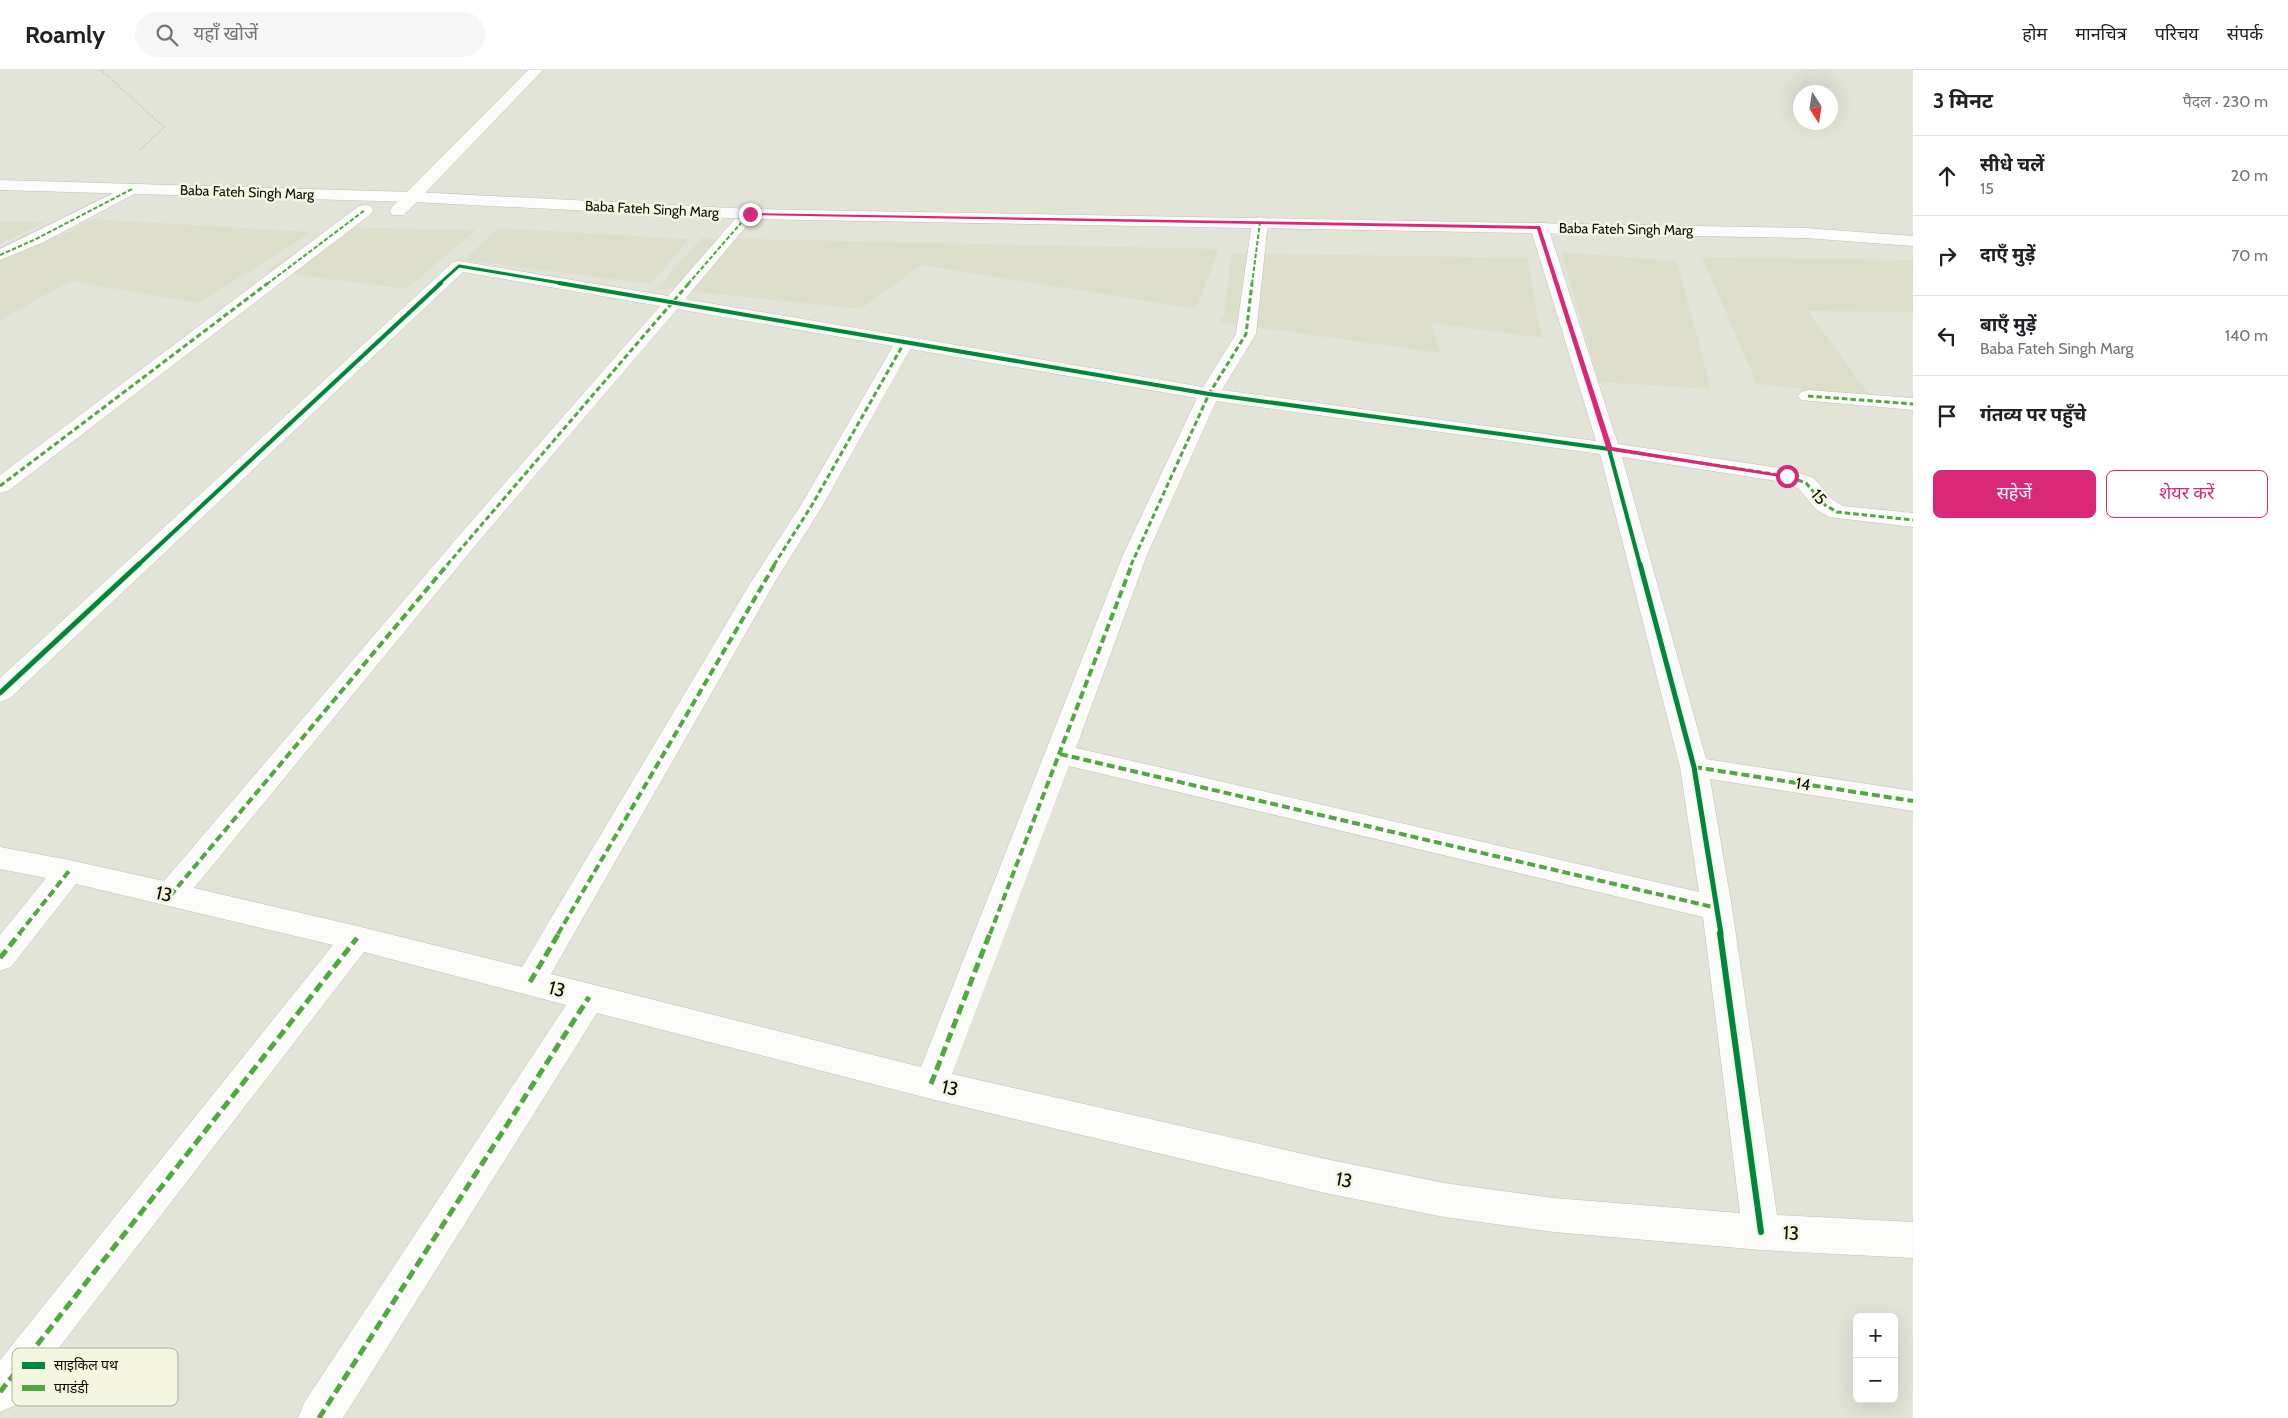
<!DOCTYPE html>
<html lang="hi">
<meta charset="utf-8">
<style>
body{margin:0;font-family:Cabin,"Noto Sans Devanagari",sans-serif;background:#f6f6f6;color:#202124}
.controls{position:absolute;right:15px;bottom:15px;display:grid;overflow:hidden;border-radius:8px;box-shadow:0 5px 20px #0002}
.controls button{width:45px;height:45px;display:grid;place-items:center;padding:0;border:0;border-bottom:1px solid #e0e0e0;background:#fff;color:#202124;font:25px sans-serif}
.compass{position:absolute;left:1793px;top:15px;width:45px;height:45px;border-radius:50%;background:#fff;box-shadow:0 5px 20px #0002;rotate:168deg}
.stop{position:absolute;width:15px;height:15px;margin:-11px;border:4px solid #db2777;border-radius:50%;background:#fff}
.stop.end{background:#db2777;border-color:#fff;box-shadow:0 1px 5px #0008}
.list{margin:0;padding:0;list-style:none}
h2{display:flex;justify-content:space-between;align-items:center;height:65px;margin:0;padding:0 20px;font-size:21px}
h2 small{font-size:16px;font-weight:400;color:#757577}
.list li{display:grid;grid-template-columns:32px 1fr auto;gap:15px;align-items:center;box-sizing:border-box;height:80px;padding:0 20px;border-top:1px solid #e0e0e0}
.list b{display:block;font-size:19px;white-space:nowrap}
.list p{margin:0;font-size:16px;white-space:nowrap;color:#757577}
.list em{font-size:16px;font-style:normal;color:#757577}
.actions{display:flex;gap:10px;padding:15px 20px}
.actions a{flex:1;padding:11px 0;border:1px solid #db2777;border-radius:8px;text-align:center;font-size:18px;color:#db2777}
.actions .main{background:#db2777;color:#fff}
.icon{flex:none;width:28px;height:28px;fill:none;stroke:currentColor;stroke-width:2;stroke-linecap:round;stroke-linejoin:round}
.map{position:relative;flex:none;width:1913px;height:1348px;overflow:hidden}
header{display:flex;align-items:center;gap:30px;box-sizing:border-box;height:70px;padding:0 25px;background:#fff;border-bottom:1px solid #e0e0e0}
header strong{font-size:24px}
nav{display:flex;gap:28px;margin-inline-start:auto;font-size:18px}
.search{width:350px;height:45px;background:#f6f6f6;display:flex;align-items:center;gap:12px;box-sizing:border-box;padding:0 18px;border-radius:28px;color:#757577;font-size:19px}
main{display:flex}
aside{flex:1;background:#fff}
.map>svg:first-child{display:block}
</style>
<header>
<strong>Roamly</strong>
<div class="search"><svg class="icon" aria-label="search" viewBox="0 0 24 24"><circle cx="10" cy="10" r="6"/><path d="M15 15l6 6"/></svg>यहाँ खोजें</div>
<nav><a>होम</a><a>मानचित्र</a><a>परिचय</a><a>संपर्क</a></nav>
</header>
<main>
<div class="map">
<svg width="1913" height="1348" viewBox="0 0 1913 1348">
<rect width="100%" height="100%" fill="#e3e4d8"/>
<path fill="#dddfca" d="M93,149L312,162L199,233L71,211L0,250V183L31,166H61Z
M0,151L46,152L0,174Z
M336,157L476,160L406,219L265,201Z
M498,158L689,169L651,214L464,190Z
M702,168L1219,179L1196,239L921,195L861,239L657,218Z
M1561,182L1677,191L1711,319L1599,312Z
M1232,183L1527,188L1542,268L1431,253L1441,283L1218,252L1224,245Z
M1702,187L1913,190V242L1808,241L1870,326L1757,314Z"/>
<g fill="none" stroke-linecap="round" stroke-linejoin="round">
<defs>
<path id="minor" d="M528,0H543L404,145H392L390,141L392,137Z
M132,114L138,116L140,119L138,122L42,173L0,190V179Z
M365,135L371,136L373,140L371,144L8,421L0,423V405L359,136Z
M1260,147L1266,148L1268,152L1256,264L1222,320L1596,371L1530,157L1533,153H1545L1548,157L1618,374L1787,399L1814,408L1833,430L1843,436L1913,443V457L1829,447L1817,440L1798,418L1783,412L1622,387L1706,689L1913,721V741L1710,709L1732,838L1777,1145L1913,1152V1188L1761,1180L1554,1162L1444,1147L1321,1122L931,1029L597,943L343,1348H298L304,1333L566,935L364,882L14,1336L0,1342V1290L333,875L76,814L11,897L0,901V865L46,808L0,799V777L69,790L164,811L463,461L660,236L463,202L9,629L0,632V608L453,192L459,191L668,226L735,149H747L749,153L685,229L1203,317L1236,264L1252,152L1254,148ZM677,239L893,276L801,435L751,512L522,897L357,856L194,818L479,471ZM910,279L1197,328L1123,485L921,997L551,904L775,512L823,435ZM1216,331L1600,384L1680,697L1699,822L1076,678L1147,485ZM1069,696L1703,847L1740,1143L1554,1128L1444,1113L1321,1088L952,1004Z
M1808,320L1913,328V340L1801,330L1798,326L1801,322Z"/>
<path id="tertiary" d="M0,110L413,122L750,139L1805,158L1913,166V176L1805,168L750,149L413,132L0,120Z"/>
</defs>
<use href="#minor" stroke="#c1c1b9" stroke-width="1"/>
<use href="#tertiary" stroke="#c1c1b9" stroke-width="1"/>
<path stroke="#c5c6c1" stroke-width="2" stroke-dasharray="1 2" stroke-linecap="butt" d="M101,0L164,57L140,80"/>
<use href="#minor" fill="#fbfbf9" fill-rule="evenodd"/>
<use href="#tertiary" fill="#fbfbf9" fill-rule="evenodd"/>
<path stroke="#50a840" stroke-width="2" stroke-dasharray="4.5 2" stroke-linecap="butt" d="M1539,157L1557,214
M0,185L36,169L132,119
M267,214L365,140
M688,214L741,153
M1252,214L1260,152"/>
<path stroke="#50a840" stroke-width="3" stroke-dasharray="5.5 3" stroke-linecap="butt" d="M1557,213L1609,379L1787,406L1806,413L1825,435L1837,442L1913,450
M1808,326L1913,334
M0,416L268,213
M447,495L689,213
M774,495L812,435L904,273
M1131,495L1209,324L1246,264L1252,213"/>
<path stroke="#50a840" stroke-width="4" stroke-dasharray="8 4" stroke-linecap="butt" d="M1060,684L1717,838
M1694,697L1913,731
M170,826L448,494
M19,864L69,801
M558,864L775,494
M990,864L1132,494"/>
<path stroke="#50a840" stroke-width="5" stroke-dasharray="10 5" stroke-linecap="butt" d="M0,888L20,863
M530,912L559,863
M931,1014L990,863
M0,1322L357,868
M319,1348L589,927"/>
<defs>
<path id="cycleway-far3" d="M439,214L459,196L566,214"/>
<path id="cycleway-far2" d="M559,213L1209,324L1609,379L1640,495
M138,495L441,213"/>
<path id="cycleway-far1" d="M1640,494L1694,697L1721,864
M0,623L139,494"/>
<path id="cycleway" d="M1720,863L1761,1162"/>
</defs>
<use href="#cycleway-far3" stroke="#f4f6e0" stroke-width="5"/>
<use href="#cycleway-far2" stroke="#f4f6e0" stroke-width="6"/>
<use href="#cycleway-far1" stroke="#f4f6e0" stroke-width="8"/>
<use href="#cycleway" stroke="#f4f6e0" stroke-width="9"/>
<use href="#cycleway-far3" stroke="#00873e" stroke-width="3"/>
<use href="#cycleway-far2" stroke="#00873e" stroke-width="4"/>
<use href="#cycleway-far1" stroke="#00873e" stroke-width="5"/>
<use href="#cycleway" stroke="#00873e" stroke-width="6"/>
</g>
<path fill="#db2777" d="M748,143L1540,156L1612,377L1790,406L1787,408L1607,380L1537,159L750,145Z"/>
<g text-anchor="middle" dominant-baseline="central" stroke-width="5" stroke-linejoin="round" paint-order="stroke">
<g font-size="14" fill="#0d0d06" stroke="#f4f6e0">
<text transform="translate(247 122) rotate(2)">Baba Fateh Singh Marg</text>
<text transform="translate(652 139) rotate(3)">Baba Fateh Singh Marg</text>
<text transform="translate(1626 159) rotate(1)">Baba Fateh Singh Marg</text>
</g>
<g font-size="16" fill="#0d0d06" stroke="#f4f6e0">
<text transform="translate(1819 427) rotate(49)">15</text>
<text transform="translate(1803 714) rotate(9)">14</text>
</g>
<g font-size="19" fill="#0d0d06" stroke="#f4f6e0">
<text transform="translate(164 824) rotate(13)">13</text>
<text transform="translate(557 919) rotate(15)">13</text>
<text transform="translate(950 1018) rotate(13)">13</text>
<text transform="translate(1344 1110) rotate(11)">13</text>
<text transform="translate(1791 1163) rotate(3)">13</text>
</g>
</g>
<rect x="12" y="1278" width="166" height="58" rx="8" fill="#f4f6e0" stroke="#afb09f" stroke-width="1"/>
<rect x="22" y="1292" width="23" height="7" fill="#00873e"/>
<rect x="22" y="1315" width="23" height="6" fill="#50a840"/>
<g font-size="14" fill="#0d0d06">
<text x="54" y="1300">साइकिल पथ</text>
<text x="54" y="1323">पगडंडी</text>
</g>
</svg>
<div class="controls">
<button>+</button>
<button>−</button>
</div>
<svg class="compass" viewBox="-18 -18 36 36"><path d="M0-13l5 13h-10z" fill="#e53935"/><path d="M0 13l5-13h-10z" fill="#757577"/></svg>
<div class="stop" style="left:1787px;top:406px"></div>
<div class="stop end" style="left:750px;top:144px"></div>
</div>
<aside>
<h2>3 मिनट<small>पैदल · 230 m</small></h2>
<ul class="list">
<li><svg class="icon" aria-label="ahead" viewBox="0 0 24 24"><path d="M12 20V5M6 11l6-6 6 6"/></svg><div><b>सीधे चलें</b><p>15</p></div><em>20 m</em></li>
<li><svg class="icon" aria-label="right" viewBox="0 0 24 24"><path d="M7 20v-9h11M14 6l5 5-5 5"/></svg><div><b>दाएँ मुड़ें</b></div><em>70 m</em></li>
<li><svg class="icon" aria-label="left" viewBox="0 0 24 24"><path d="M17 20v-9H6M10 6l-5 5 5 5"/></svg><div><b>बाएँ मुड़ें</b><p>Baba Fateh Singh Marg</p></div><em>140 m</em></li>
<li><svg class="icon" aria-label="arrive" viewBox="0 0 24 24"><path d="M6 21V4h12l-3 4 3 4H6"/></svg><div><b>गंतव्य पर पहुँचे</b></div></li>
</ul>
<div class="actions"><a class="main">सहेजें</a><a>शेयर करें</a></div>
</aside>
</main>
